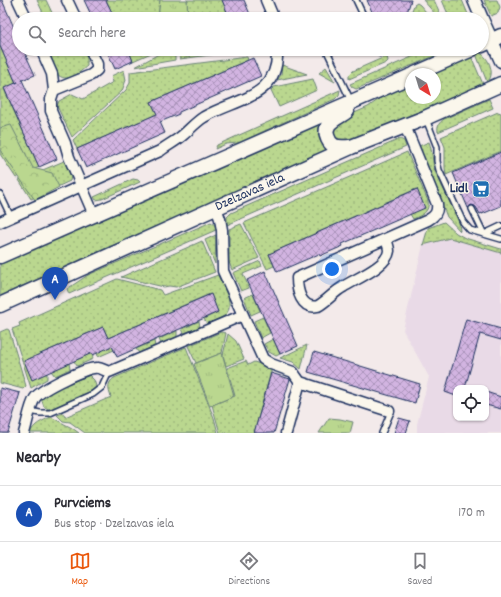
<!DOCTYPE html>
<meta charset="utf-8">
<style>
body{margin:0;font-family:Dekko,sans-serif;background:#f2f2f3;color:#2b2b33}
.controls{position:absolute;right:12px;bottom:12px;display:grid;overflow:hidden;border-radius:8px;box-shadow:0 1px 3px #0004}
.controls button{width:36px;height:36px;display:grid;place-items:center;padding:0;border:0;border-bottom:1px solid #e1e1e2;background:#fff;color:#2b2b33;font:20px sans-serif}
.compass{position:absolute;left:405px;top:68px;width:36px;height:36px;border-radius:50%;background:#fff;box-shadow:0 1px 3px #0004;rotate:142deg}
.you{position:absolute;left:332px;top:269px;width:14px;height:14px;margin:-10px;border:3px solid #fff;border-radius:50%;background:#1a73e8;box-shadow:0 0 0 6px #1a73e833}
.badge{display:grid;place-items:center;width:26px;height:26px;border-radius:50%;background:#ea580c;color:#fff;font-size:13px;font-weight:700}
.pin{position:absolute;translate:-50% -33px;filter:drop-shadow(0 1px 2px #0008)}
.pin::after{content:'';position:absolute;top:21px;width:14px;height:12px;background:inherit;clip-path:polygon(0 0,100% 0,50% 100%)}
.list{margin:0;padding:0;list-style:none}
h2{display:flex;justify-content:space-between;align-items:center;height:52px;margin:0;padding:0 16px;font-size:17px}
h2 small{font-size:13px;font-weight:400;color:#7c7c81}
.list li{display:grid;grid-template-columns:26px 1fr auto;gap:12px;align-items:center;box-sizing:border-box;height:56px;padding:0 16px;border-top:1px solid #e1e1e2}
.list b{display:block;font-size:15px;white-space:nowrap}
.list p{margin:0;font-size:13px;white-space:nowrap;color:#7c7c81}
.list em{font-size:13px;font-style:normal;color:#7c7c81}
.icon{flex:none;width:22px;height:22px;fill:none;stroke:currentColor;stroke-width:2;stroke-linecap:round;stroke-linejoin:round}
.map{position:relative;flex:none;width:501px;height:433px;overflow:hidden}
.search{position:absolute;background:#fff;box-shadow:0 1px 3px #0004;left:12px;right:12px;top:12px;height:44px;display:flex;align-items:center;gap:10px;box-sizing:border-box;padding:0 14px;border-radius:22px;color:#7c7c81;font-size:15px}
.sheet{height:108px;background:#fff}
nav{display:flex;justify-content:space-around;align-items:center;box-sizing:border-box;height:56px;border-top:1px solid #e1e1e2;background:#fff;font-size:11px;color:#7c7c81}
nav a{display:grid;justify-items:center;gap:2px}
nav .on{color:#ea580c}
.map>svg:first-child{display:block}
</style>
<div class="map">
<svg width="501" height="433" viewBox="0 0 501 433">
<defs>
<pattern id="grass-dots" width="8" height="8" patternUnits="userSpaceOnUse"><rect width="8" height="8" fill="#bad78f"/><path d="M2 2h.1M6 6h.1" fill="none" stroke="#9fb97e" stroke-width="1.8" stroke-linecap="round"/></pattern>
<pattern id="forest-crowns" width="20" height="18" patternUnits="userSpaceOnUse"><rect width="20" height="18" fill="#bad78f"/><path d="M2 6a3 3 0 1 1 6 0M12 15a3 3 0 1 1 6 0" fill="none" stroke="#9fb97e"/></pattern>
<pattern id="park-tufts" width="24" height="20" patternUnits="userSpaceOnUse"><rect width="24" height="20" fill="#bad78f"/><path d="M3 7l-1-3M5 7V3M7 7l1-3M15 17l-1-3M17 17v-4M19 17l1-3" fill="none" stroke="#9fb97e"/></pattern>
<pattern id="building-cross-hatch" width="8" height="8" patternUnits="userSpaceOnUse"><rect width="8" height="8" fill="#d2b4e1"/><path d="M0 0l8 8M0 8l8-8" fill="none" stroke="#aa93ba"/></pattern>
</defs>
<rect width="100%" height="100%" fill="#f3eaea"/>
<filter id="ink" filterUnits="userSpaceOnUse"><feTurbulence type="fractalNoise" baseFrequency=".025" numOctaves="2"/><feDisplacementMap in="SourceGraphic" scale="8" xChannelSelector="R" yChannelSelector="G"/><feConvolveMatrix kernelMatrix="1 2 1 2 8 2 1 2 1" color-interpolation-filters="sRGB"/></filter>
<g filter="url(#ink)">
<path fill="#e9dae7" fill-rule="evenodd" d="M450,238L501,253V433H417V424L429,377L403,330L423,245ZM456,388H486V418H456Z"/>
<path fill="url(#grass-dots)" stroke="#6a8376" d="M37,0H46L55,19H46Z
M106,0H160L158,19H115Z
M187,0H222L230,19H188Z
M423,0H434L439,11L436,15Z
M442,0H462L470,19H450Z
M484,0H497L500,7L498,13L491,16Z
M417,3L420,5L432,19H409L414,5Z
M0,46L16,83L4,89L39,167L16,178L0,154Z
M60,49H84L87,57V66C79,73 67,84 57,74C53,70 50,60 48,54Z
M128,49H160L133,61Z
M168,49L175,51V60L135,67Z
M179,49H215L225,53L180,59Z
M401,49H418L404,56L400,54Z
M430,49H451L361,87L356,89L352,87L350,84Z
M480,53C489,57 496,75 487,82L476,54Z
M387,56L388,61L386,63L349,79V75L353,71Z
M471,56L483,84L347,143L335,140L331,128L341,119L368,107L392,90L411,82V98H435V74H429Z
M247,57L248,60L151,102L157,114L77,149L73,140L126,90L130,83V72Z
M282,65L307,74L277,80L281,75Z
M326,67L335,82L319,73Z
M124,70L126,80L122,91L72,137L57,106L59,101L72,94L83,99L113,82L111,76Z
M313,79L317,90L279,107L271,90L274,87Z
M340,90L339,95L335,99L238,143L226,144L215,149L217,145Z
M489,99L493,108L438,132C437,125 439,123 444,119Z
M498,112L501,113V151L446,175L445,168V147L441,137Z
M330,118C315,131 315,136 328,152L111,246L0,296V264Z
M400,139L404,141L406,147L227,225V217L231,213Z
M429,142C433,152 432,162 435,171L459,222L460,231L447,217L419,146Z
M407,152L428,201C430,212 422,215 413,219L410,214L416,189L269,254L274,266L267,269L244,223Z
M64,161L71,176L70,181L31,199L19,180Z
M133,179L138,180L140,182L102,199L96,200L94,197Z
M211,222L215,225L216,230L69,294L67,289L88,275Z
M444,222L456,233L465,238L501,249V253L450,238L423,245L428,228Z
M241,224L259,258L232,270L229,262V229Z
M216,235L215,264L205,240Z
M202,241L215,272L176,287L169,286L164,287L121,277Z
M260,261L262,266L243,274L249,288L241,291L233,273Z
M218,275C222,285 237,306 224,316C219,319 213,321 207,324L204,319L218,312L210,294L108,338L103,327L24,361L47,373V379L31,388L12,329L20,326L19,323L117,279L160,290L163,295Z
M253,294L260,311L251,315L244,298Z
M263,317L270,333L261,338L254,321Z
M199,321L200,327L184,333L182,329Z
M7,329L9,330L26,386L23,389L0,383V332Z
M177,331V337L161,344L159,339Z
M221,332L226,333L222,353L196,363L188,346Z
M228,334L236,341L244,359L226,366L223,355Z
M273,339L280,354L276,356L269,352L264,344Z
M154,341L155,346L139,353L136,349Z
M111,345L114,350L98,357L97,351Z
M307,345L301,369L293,362L280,358Z
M186,347L214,418L218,433H85L70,422L63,421L57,415L63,413L65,417L111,397C108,389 107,383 114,378Z
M92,353L93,359L77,366L74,361Z
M246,361L248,365L254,362L272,368L254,433H220L212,405L235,396L227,368Z
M69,363L70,369L55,376L51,371Z
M89,375L94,380L96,386C93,394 66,406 57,408C52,410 48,409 44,407L41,398L45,393Z
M51,417L72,428L79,433H30C34,424 42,421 51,417Z"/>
<path fill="url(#forest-crowns)" stroke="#6a8376" d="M11,125L33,168L52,173L59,187L35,200L0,150V128Z"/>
<path fill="url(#park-tufts)" stroke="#6a8376" d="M160,0H187L188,19H158Z
M222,353L234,396L210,406L194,364Z
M329,418L340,419L353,422L350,433H319Z"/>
<path fill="url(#building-cross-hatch)" stroke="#1b2f5e" d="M0,0H2L19,39V49H23L35,75L22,80L57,159L39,167L4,88L18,82L16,83L0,46Z
M84,0H106L115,19H93Z
M222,0H244L252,19H230Z
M367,0H411L405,19H375Z
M106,49H128L133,61L115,69Z
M253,58L261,76L179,112V114L160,122L165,133L86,168L77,149L157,114L151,102Z
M501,152V206L482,214V213L480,214L476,207L474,206L471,205L468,208L453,173Z
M417,189L425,208L342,244L343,246L320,256L319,254L277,272L269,254Z
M265,271L298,346L280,354L247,280Z
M211,294L218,312L117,357L112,346L93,355L92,353L32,380L24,361L103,327L108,338Z
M466,319L501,329V340L480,334L465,388H456V396L445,392Z
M314,352L420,384L415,403L308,372Z
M271,373L290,379L274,433H254Z
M0,388L20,393L8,433H0Z
M486,392L501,397V409L486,405Z
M399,418L410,421L406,433H394Z"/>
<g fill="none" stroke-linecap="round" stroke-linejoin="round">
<defs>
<path id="service" d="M356,0L365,19
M326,49L351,101
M378,49L380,53
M426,119L437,147V161L439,170L463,222L470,230L501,239
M0,194L11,217
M472,209L484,234
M484,234L501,226
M30,411L40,413H50L93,394L102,387L109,372
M382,433L390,414L389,411"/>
<path id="minor" d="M18,0L27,19
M67,0L76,19
M266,0L274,19
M41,49L52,74L54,90L51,99V111L65,143L69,157L94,215
M54,90L91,75L97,70V64L90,49
M0,222L160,151C168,145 176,141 183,135C190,129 196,122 204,117C237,98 280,98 277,49
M386,239C387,242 389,247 389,251C387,267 355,279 343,287C334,292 327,301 318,306C301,310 297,290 297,278L428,220C435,216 438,212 437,204L405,126
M243,315L263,359L271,364L293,372L300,382L389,411
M24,433C27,424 30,405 35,398C41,389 88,366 98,368C101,368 106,371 109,372L243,315L223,271L222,230L220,219L216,207
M286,433L300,382"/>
<path id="tertiary" d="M474,0L482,19
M482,19L501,61"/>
<g id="secondary">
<path d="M482,45L501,36"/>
<path d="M415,74L472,49"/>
<path d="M347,111C341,116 334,118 329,124C324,131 327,141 334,146C339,148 345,147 350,147"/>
<path d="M0,256L411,76"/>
<path id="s1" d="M0,305L351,147L425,118L501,84"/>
</g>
</defs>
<use href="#service" stroke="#1b2f5e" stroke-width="8"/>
<use href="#minor" stroke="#1b2f5e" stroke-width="13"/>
<use href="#tertiary" stroke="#1b2f5e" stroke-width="15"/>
<use href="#secondary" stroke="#1b2f5e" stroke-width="17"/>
<use href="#service" stroke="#fbf7ec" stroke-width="5"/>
<use href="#minor" stroke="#fbf7ec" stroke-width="10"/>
<use href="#tertiary" stroke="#fbf7ec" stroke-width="12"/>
<use href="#secondary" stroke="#fbf7ec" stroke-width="14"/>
</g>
</g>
<defs>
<symbol id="supermarket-square" viewBox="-11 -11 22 22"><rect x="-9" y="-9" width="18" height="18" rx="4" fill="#1f6fb2" stroke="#fbf7ec"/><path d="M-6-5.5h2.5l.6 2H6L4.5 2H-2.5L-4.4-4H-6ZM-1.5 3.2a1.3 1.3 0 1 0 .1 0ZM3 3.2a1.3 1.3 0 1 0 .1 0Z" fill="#fff"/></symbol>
</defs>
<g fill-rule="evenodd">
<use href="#supermarket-square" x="471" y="179" width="20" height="20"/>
</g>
<g text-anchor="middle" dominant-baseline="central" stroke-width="3" stroke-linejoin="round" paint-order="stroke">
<g font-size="14" font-weight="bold" fill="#1b2f5e" stroke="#fbf7ec" text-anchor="end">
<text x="468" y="189">Lidl</text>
</g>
<g font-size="14" fill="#1b2f5e" stroke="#fbf7ec">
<text stroke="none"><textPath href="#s1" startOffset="274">Dzelzavas iela</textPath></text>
</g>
</g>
</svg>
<div class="controls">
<button><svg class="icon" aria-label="locate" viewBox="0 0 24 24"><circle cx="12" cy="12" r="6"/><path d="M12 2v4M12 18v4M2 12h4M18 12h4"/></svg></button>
</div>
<svg class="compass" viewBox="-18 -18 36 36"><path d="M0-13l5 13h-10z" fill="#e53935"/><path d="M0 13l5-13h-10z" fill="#7c7c81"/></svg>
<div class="you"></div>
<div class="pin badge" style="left:55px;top:300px;background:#1a4fb4">A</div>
<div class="search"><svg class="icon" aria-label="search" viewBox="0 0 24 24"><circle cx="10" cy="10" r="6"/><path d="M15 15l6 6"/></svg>Search here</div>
</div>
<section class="sheet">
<h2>Nearby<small></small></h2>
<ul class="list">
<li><span class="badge" style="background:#1a4fb4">A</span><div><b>Purvciems</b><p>Bus stop · Dzelzavas iela</p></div><em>170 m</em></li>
</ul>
</section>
<nav>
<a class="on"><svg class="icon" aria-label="map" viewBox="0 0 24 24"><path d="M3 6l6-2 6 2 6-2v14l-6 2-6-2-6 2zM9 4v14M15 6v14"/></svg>Map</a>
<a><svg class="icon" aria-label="directions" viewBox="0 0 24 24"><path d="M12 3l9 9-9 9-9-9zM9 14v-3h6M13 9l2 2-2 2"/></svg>Directions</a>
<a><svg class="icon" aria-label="saved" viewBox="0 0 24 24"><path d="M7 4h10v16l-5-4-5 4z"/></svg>Saved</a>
</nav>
